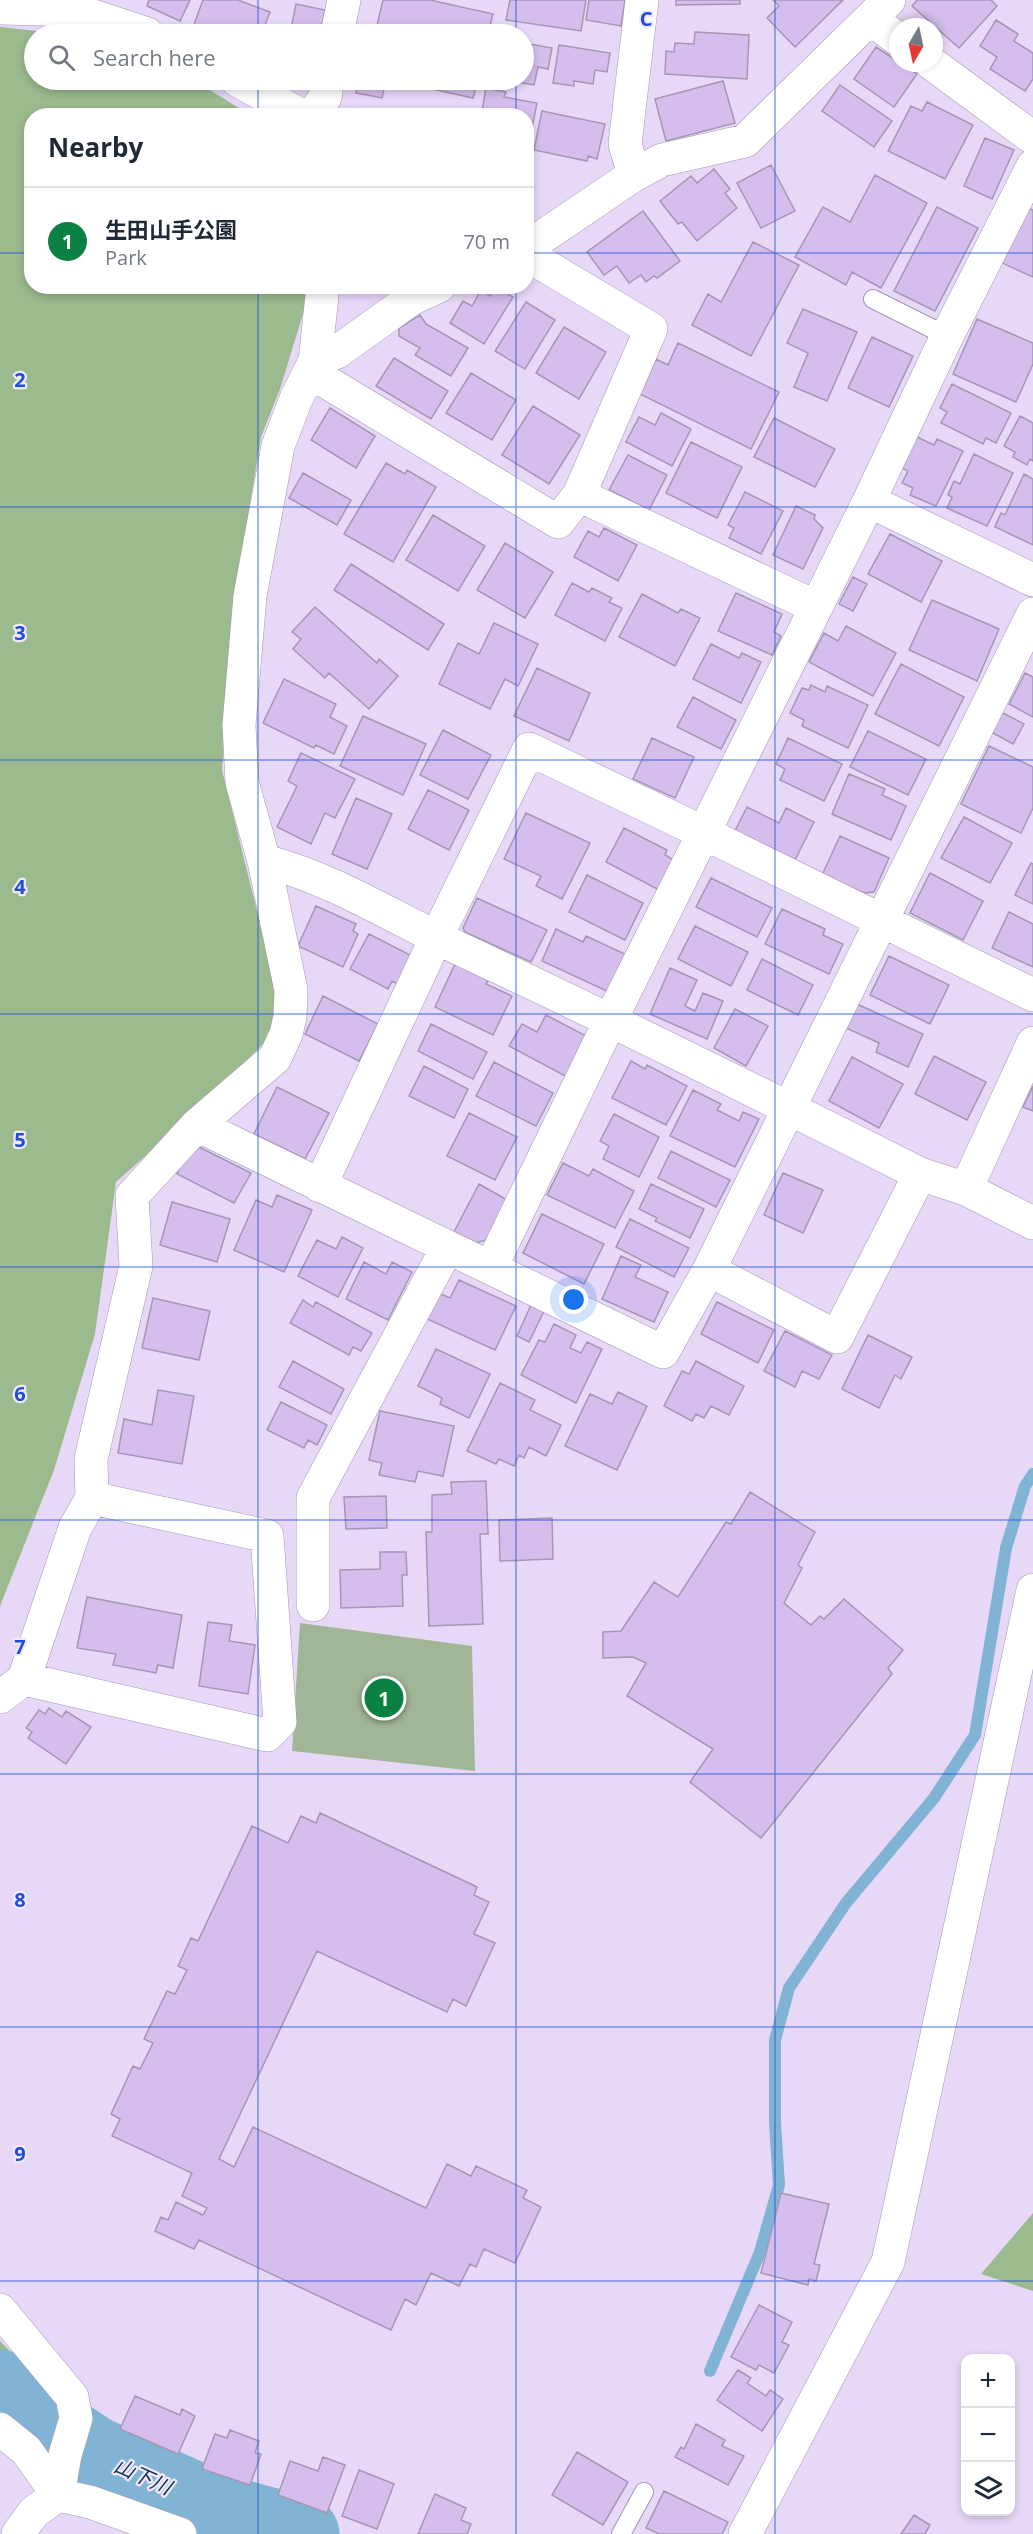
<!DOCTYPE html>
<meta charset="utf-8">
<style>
body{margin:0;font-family:"Open Sans","Noto Sans JP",sans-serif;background:#f6f6f7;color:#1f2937}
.controls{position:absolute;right:18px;bottom:18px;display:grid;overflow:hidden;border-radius:12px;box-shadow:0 3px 9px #0003}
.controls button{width:54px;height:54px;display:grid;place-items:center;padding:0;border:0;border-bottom:2px solid #e0e1e3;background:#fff;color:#1f2937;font:30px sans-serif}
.compass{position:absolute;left:889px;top:18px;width:54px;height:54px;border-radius:50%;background:#fff;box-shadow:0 3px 9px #0003;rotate:189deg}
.you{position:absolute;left:574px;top:1300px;width:21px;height:21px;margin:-15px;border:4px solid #fff;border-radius:50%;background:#1a73e8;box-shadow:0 0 0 9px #1a73e833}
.badge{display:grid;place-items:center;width:39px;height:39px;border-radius:50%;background:#0b8043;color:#fff;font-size:20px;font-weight:700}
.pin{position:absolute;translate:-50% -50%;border:3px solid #fff;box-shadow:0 2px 6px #0006}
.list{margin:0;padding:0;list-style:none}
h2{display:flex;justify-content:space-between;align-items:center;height:78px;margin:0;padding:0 24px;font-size:26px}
h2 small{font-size:20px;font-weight:400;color:#747a83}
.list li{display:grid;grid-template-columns:39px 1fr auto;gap:18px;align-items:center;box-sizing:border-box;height:108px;padding:0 24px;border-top:2px solid #e0e1e3}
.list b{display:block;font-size:22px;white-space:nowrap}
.list p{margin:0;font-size:20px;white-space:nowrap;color:#747a83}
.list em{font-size:20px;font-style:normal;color:#747a83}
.icon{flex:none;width:33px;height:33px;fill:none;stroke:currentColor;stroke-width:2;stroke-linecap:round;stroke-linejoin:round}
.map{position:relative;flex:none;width:1033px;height:2534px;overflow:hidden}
.search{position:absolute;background:#fff;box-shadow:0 3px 9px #0003;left:24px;top:24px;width:510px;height:66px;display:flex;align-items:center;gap:15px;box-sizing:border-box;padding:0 21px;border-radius:33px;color:#747a83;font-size:22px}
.panel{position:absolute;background:#fff;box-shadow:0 3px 9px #0003;left:24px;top:108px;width:510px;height:186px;border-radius:24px}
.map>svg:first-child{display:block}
</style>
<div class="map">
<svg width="1033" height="2534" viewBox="0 0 1033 2534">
<rect width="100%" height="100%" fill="#e8d8f8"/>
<path fill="#a0b696" d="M300,1623L472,1646L475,1771L292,1751Z"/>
<path fill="#9bba8e" d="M0,27L65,34H34V80H194L250,115L32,116V286L307,287L306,304L280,389L261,437L235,594L222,770L277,992L278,1014L269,1038L197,1110L116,1182L95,1334L54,1470L0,1606Z
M1033,2213V2291L981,2274Z
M0,2341L48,2391L43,2403L0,2368Z"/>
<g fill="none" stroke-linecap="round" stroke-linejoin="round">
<path stroke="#81b4d4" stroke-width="12" d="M710,2371L760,2252L779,2185L775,2123V2040L789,1988L846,1903L934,1798L975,1735L1006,1548L1025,1486L1033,1474"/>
<path stroke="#81b4d4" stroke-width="75" d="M0,2387L37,2416L93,2453L222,2512L302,2534"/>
</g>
<path fill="#d5bded" stroke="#a596b4" stroke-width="1.5" d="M149,0H190L180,21L147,6Z
M203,0H238L270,12L262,33L265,34H214L193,27Z
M383,0H430L493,14L488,34H375Z
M510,0H586L581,31L506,20Z
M589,0H625L621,26L586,20Z
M676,0H740V4L676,5Z
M773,0H843L795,47L767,18L779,6Z
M917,0H991L997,6L959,48L912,6Z
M296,4L325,10L320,34H290Z
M996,20L1018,34L1014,41L1033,53V79L1025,91L990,69L997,57L980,46Z
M695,32L749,35L747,79L665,74L666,51L674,52L675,43L694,44Z
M524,43L552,48L548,69L538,67L534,85L503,80H524Z
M559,45L610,53L607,72L595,70L593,84L574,81V86L553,83Z
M876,47L917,74L894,107L854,79Z
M359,80H386L382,98L356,93Z
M392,80H478L473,98Z
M723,81L735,123L666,141L655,99Z
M840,85L892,121L874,147L822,111Z
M486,88L506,92L504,97L537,103L529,143L526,142V116H481Z
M927,102L973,125L945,179L888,151L911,106L922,111Z
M542,111L605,124L597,159L588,156L587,161L534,150Z
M985,138L1014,150L992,199L964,186Z
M771,165L795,211L761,228L737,183Z
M714,169L730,189L725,193L737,208L697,241L682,222L678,224L660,201L691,176L697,183Z
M875,175L927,203L881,288L852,272L846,285L795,257L823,207L850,222Z
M937,207L978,228L935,311L894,291Z
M1027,208L1033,210V277L1002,263Z
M643,211L680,261L657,278L654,276L646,282L641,275L629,283L617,266L604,275L587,252Z
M753,242L799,265L751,356L692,325L708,294L721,302Z
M495,287L513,297L484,344L450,323L463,301L472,306L481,290L490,296Z
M526,302L555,320L525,369L495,351Z
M803,309L857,332L827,401L794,387L808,353L787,343Z
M420,315L426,324L468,348L451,376L415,355L420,348L399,336V328Z
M977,319L1033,343V364L1016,402L953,374Z
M564,327L606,352L579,399L536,373Z
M872,337L913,356L889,407L848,388Z
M678,343L779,392L751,449L640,394L656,359L668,365Z
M394,358L448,391L431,419L376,386Z
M471,373L516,400L492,440L446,413Z
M952,384L1011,413L996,443L986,438L983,444L941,423L947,412L940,408Z
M533,406L580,435L549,484L502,455Z
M330,408L375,436L356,468L311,440Z
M661,413L691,429L672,466L626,442L639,417L655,425Z
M1020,416L1033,423V461L1030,459L1027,465L1013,457L1015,452L1004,446Z
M774,418L835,449L815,487L754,457Z
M917,437L934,445L937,439L963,451L936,506L910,495L913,488L902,483L908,471L902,468Z
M691,442L742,467L717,518L666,493Z
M974,454L1013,473L987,526L947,508L952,497L948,495L954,481L960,484Z
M628,455L667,475L649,510L609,490Z
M386,463L405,474L407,470L436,487L393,562L344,534Z
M303,473L351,500L337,525L289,498Z
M1024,474L1033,479V545L995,527L1001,513L1005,515Z
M745,492L783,511L761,554L729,538L734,528L728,525Z
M796,506L815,515L814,519L823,528L803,569L773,555Z
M433,515L485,546L458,591L406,560Z
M604,528L637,545L618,581L574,557L588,531L599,537Z
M890,534L942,561L921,602L868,574Z
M505,543L553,572L525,618L477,590Z
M351,564L444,624L428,650L334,590Z
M853,577L867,584L853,611L839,604Z
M572,583L589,592L592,588L612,598L609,602L622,608L605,641L555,615Z
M736,593L782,614L774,632L781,636L772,655L718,631Z
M642,594L678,613L681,609L700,618L675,666L619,637Z
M932,600L999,629L977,681L909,650Z
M315,607L377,663L379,659L398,676L369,709L329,673L325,678L293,649L301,639L292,632Z
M494,623L538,644L518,686L505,679L490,709L439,684L458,643L479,654Z
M846,626L896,653L873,696L809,662L824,633L838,641Z
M711,644L739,658L742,653L761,662L741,703L693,679Z
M901,664L964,697L939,746L875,714Z
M537,668L590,693L569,741L514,716Z
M1025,673L1033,677V717L1009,704Z
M284,679L336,704L330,717L347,726L334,754L316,745L314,748L263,723Z
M811,685L825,692L827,686L868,705L848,748L802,726L804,720L790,713L802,688L809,690Z
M693,697L736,720L721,749L677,727Z
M1001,712L1024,724L1013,744L991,732Z
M363,716L426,744L403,795L340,766Z
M443,730L491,755L468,799L420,775Z
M868,731L926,759L908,795L850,767Z
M652,738L694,757L675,798L633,779Z
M788,738L842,764L824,801L780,780L785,769L776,764Z
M989,746L1033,767V808L1021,833L961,804Z
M301,753L355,779L335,818L325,813L311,844L277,827L297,786L288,781Z
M849,774L885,789L882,795L906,806L891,840L832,814Z
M428,790L469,810L449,850L408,829Z
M356,798L392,814L367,869L332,854Z
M747,807L779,823L786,808L814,822L795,860L735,831Z
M526,813L590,843L562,899L536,886L541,876L504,859Z
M964,817L1012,843L990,883L941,858Z
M624,828L667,850L665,855L674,860L659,890L606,862Z
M840,836L889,858L874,892L864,893L822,875Z
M1031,863L1033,864V904L1015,895Z
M930,873L983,901L963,940L910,913Z
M587,875L643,903L625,940L569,912Z
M711,878L772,908L757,937L696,907Z
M477,898L547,930L531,962L465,932L463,928Z
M316,906L356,924L353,931L358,934L343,967L298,946Z
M782,909L825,929L823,935L843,944L829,974L765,944Z
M1009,912L1033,924V967L992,948Z
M695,926L748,952L731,986L678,959Z
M556,929L583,942L586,936L627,955L609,992L542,961Z
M369,934L414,957L400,985L392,981L388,989L350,969Z
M889,956L949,985L930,1024L870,995Z
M762,959L813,985L798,1015L747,990Z
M455,964L489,979L486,984L512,996L493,1035L435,1007Z
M670,968L697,980L685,1006L695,1011L703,993L723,1001L707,1039L650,1014Z
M323,996L378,1024L359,1061L305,1034Z
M857,1004L923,1034L908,1067L876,1052L879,1043L846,1028Z
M735,1009L768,1026L746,1066L714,1048Z
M546,1015L588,1037L567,1077L509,1046L522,1024L537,1032Z
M431,1024L487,1052L473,1079L418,1051Z
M934,1056L986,1082L967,1120L915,1094Z
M852,1057L903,1084L879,1128L829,1101Z
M631,1061L645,1069L647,1065L687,1086L666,1125L612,1098Z
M494,1062L553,1093L536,1126L476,1096Z
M424,1066L468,1089L454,1118L409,1096Z
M1033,1086V1111L1023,1107Z
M277,1087L329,1113L305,1159L254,1134Z
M693,1090L721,1104L717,1110L739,1121L743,1112L759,1119L735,1167L670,1136Z
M469,1113L517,1137L495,1180L447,1156Z
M614,1114L659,1137L639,1177L603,1159L609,1146L600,1141Z
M199,1147L251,1173L234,1203L177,1174L183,1160Z
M671,1151L730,1180L716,1207L658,1178Z
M563,1163L589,1176L593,1169L634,1191L615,1228L547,1195Z
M783,1173L823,1190L803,1233L764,1215Z
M479,1184L509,1201L492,1238L476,1243L454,1232Z
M651,1184L704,1209L690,1238L655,1221L657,1218L639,1209Z
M277,1195L312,1210L284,1272L234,1250L256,1200L272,1207Z
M172,1202L230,1219L217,1262L160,1245Z
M542,1214L604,1244L584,1284L523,1253Z
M630,1219L689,1248L674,1277L616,1247Z
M342,1237L363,1248L338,1297L298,1276L317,1240L336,1249Z
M621,1256L641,1265L635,1277L668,1292L654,1322L602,1299Z
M364,1262L386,1274L392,1262L412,1272L388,1320L346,1299Z
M459,1280L516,1306L495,1350L427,1319L439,1293L450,1298Z
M153,1298L210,1311L199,1360L142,1348Z
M303,1300L313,1307L316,1302L372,1333L361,1351L353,1347L349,1355L290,1323Z
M717,1302L774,1330L758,1363L701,1334Z
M531,1305L544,1311L529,1342L517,1336Z
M554,1324L576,1335L570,1348L581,1353L587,1342L602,1349L576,1403L521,1375L539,1340L545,1342Z
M785,1331L832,1355L819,1379L802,1371L795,1387L764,1371Z
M868,1335L912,1357L901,1379L895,1375L879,1408L842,1389Z
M436,1349L490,1374L469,1418L440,1404L442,1398L418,1386Z
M293,1361L344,1389L331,1414L279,1387Z
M696,1361L744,1386L729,1415L711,1406L704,1418L696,1414L692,1421L664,1406L682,1371L689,1374Z
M500,1383L535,1400L530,1410L561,1425L546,1456L529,1447L524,1458L519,1455L514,1466L499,1459L496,1464L467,1451Z
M158,1390L194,1396L182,1464L118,1453L124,1419L152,1425Z
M618,1392L647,1406L617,1470L565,1446L590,1394L612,1404Z
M281,1402L327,1425L317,1445L308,1440L304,1448L267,1430Z
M380,1411L454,1426L443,1476L418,1471L415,1482L379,1475L382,1463L369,1460Z
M486,1481L488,1534H480L483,1624L429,1626L426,1532H432V1495L452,1494L451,1482Z
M750,1492L815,1532L798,1565L802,1568L784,1603L811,1625L820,1616L824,1619L844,1599L903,1650L888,1668L892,1674L761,1838L690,1782L713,1749L627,1696L646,1663L633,1657L603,1658V1632L621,1631L654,1582L678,1597L726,1522L731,1524Z
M386,1496L387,1528L346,1529L344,1497Z
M552,1518L553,1559L500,1561L499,1520Z
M380,1552H406L407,1575H402L403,1606L341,1608L340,1570L380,1569Z
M87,1597L182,1615L173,1668L158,1665L156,1673L113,1665L116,1654L77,1648Z
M208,1622L232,1625L229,1641L255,1645L248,1694L199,1686Z
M49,1708L62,1717L66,1711L91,1727L66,1764L28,1738L32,1732L26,1728L39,1710L45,1714Z
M320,1813L477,1887L474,1895L489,1902L474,1934L495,1943L466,2006L453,1999L447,2012L317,1951L219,2159L234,2167L253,2127L426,2208L447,2164L471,2176L476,2166L527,2190L523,2198L541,2207L515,2263L484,2249L476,2267L470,2264L459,2286L431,2273L416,2305L405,2299L391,2330L199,2240L194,2249L155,2231L161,2217L168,2220L176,2202L203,2215L207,2208L182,2196L192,2173L112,2136L120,2119L111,2114L133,2066L140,2069L153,2043L144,2039L167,1991L175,1994L187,1970L178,1966L191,1938L198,1941L252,1826L288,1843L301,1816L316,1823Z
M781,2193L829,2204L814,2264L820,2265L816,2281L809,2279L808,2285L761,2273Z
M759,2305L792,2322L782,2342L789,2345L774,2373L759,2365L756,2370L731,2357Z
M738,2370L751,2378L747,2383L766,2396L770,2390L783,2399L762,2431L717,2400Z
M135,2396L180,2415L182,2409L195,2416L178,2454L120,2429Z
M696,2424L725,2440L722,2446L744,2456L728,2485L675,2457L681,2447L684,2449Z
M230,2430L259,2441L255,2453L261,2454L250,2485L202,2469L215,2434L227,2438Z
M577,2452L628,2482L603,2525L552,2495Z
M323,2457L345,2465L327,2513L278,2495L290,2461L318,2471Z
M359,2470L394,2484L377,2529L342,2516Z
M664,2491L728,2522L722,2534H659L646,2528Z
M435,2494L466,2508L461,2520L471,2524L467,2534H418Z
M914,2515L930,2525L925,2534H901Z"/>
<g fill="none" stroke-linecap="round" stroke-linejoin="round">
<defs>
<path id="service" d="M873,299L947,336
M621,2534L644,2492"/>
<path id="minor" d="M0,8L42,9L90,15L147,34
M871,19L898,39
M337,34L344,0
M931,63L1033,138
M237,80L302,116
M313,116L325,97L328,80
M634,175L625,144L642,0
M527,247L539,262L651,329L579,495L816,607
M526,248L634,175L662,160L745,141L889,0
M315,361L337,352L411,299L439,286
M310,372L558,522L579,495
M869,501L1033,580
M264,861C332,878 394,918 458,948C613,1020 767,1097 920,1174L966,1189L1033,1223
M197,1125L663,1352L709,1270L1033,614
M320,1186L436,938L529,749L704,833L1033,995
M966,1189L1033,1043
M491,1267L611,1019L869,501L947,336L1033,166
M709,1270L837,1337L920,1174
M313,1605V1498L447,1248
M24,1679L267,1735L280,1722L267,1536L92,1498
M0,1697L24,1679L75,1528L92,1498L91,1459L136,1266L132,1196L197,1125L275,1058L286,1034L290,1017L291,990L264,861L242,782L239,725L250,596L278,446L296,399L315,361L323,286
M0,2310L72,2397L76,2418L65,2455L58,2495
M0,2429L26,2450L58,2495
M745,2534L888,2262L1033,1590"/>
<path id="tertiary" d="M18,2534L34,2512L58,2495L90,2502L180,2534"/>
</defs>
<use href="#service" stroke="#a495b3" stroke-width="20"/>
<use href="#minor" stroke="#a495b3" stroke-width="34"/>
<use href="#tertiary" stroke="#a495b3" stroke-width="34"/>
<use href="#service" stroke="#fff" stroke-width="18"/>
<use href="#minor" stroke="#fff" stroke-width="33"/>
<use href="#tertiary" stroke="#fff" stroke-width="33"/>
</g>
<path fill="none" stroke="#1d4ed8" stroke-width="1.5" stroke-opacity="0.55" d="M258,0V34M516,0V34M775,0V2534M258,80V116M516,80V116M0,253H32M526,253H1033M258,286V2534M516,286V2534M0,507H1033M0,760H1033M0,1014H1033M0,1267H1033M0,1520H1033M0,1774H1033M0,2027H1033M0,2281H1033"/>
<g text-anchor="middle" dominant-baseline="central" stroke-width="4.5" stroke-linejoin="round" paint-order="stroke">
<g font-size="20" font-style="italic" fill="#0b364c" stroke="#f2e8fc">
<text transform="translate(143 2476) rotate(24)">山下川</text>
</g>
</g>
<g font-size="20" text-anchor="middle" font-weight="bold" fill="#1d4ed8" stroke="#f2e8fc" stroke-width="4.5" stroke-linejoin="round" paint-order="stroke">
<text x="646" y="26">C</text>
<text x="20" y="387">2</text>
<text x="20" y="640">3</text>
<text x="20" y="894">4</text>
<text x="20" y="1147">5</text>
<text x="20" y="1401">6</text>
<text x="20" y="1654">7</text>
<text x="20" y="1907">8</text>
<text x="20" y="2161">9</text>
</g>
</svg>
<div class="controls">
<button>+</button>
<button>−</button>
<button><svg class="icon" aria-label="layers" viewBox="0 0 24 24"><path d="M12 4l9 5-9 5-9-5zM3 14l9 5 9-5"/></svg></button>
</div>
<svg class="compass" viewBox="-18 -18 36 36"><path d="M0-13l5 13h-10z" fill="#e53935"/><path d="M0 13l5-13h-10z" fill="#747a83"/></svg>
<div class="you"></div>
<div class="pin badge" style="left:384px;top:1698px">1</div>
<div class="search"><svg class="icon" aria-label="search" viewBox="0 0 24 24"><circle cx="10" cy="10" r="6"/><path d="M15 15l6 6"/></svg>Search here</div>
<section class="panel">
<h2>Nearby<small></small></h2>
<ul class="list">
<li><span class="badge">1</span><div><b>生田山手公園</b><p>Park</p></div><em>70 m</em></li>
</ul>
</section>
</div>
